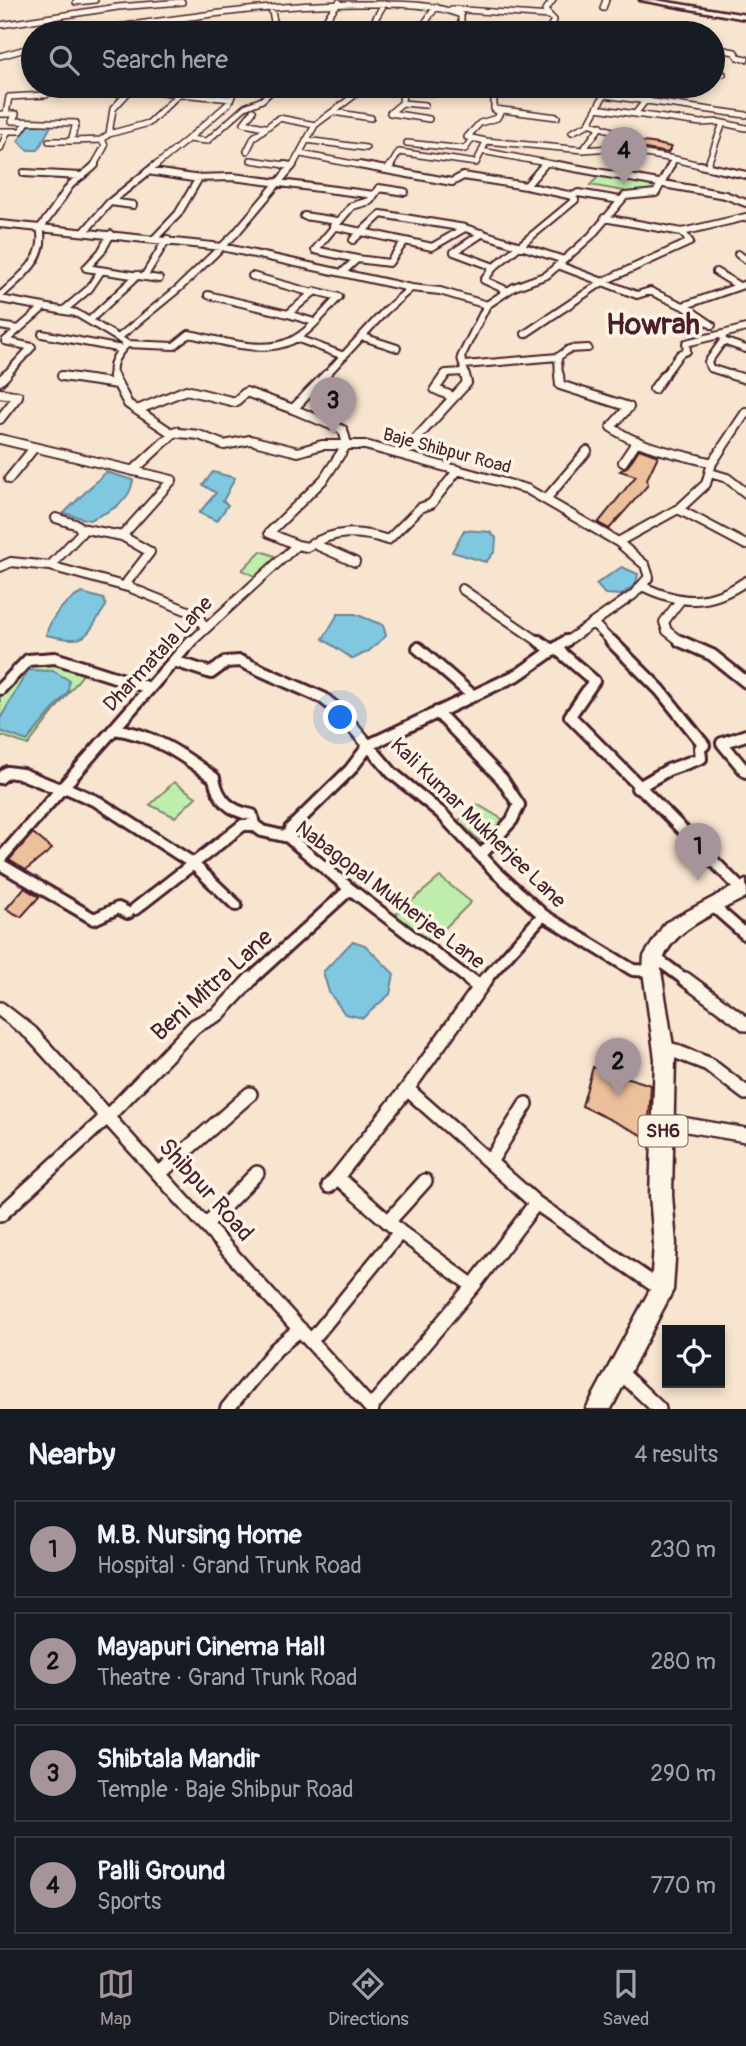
<!DOCTYPE html>
<meta charset="utf-8">
<style>
body{margin:0;font-family:Pangolin,sans-serif;background:#20242c;color:#f1f3f6}
.controls{position:absolute;right:21px;bottom:21px;display:grid;overflow:hidden;border-radius:0px;box-shadow:0 4px 10px #0003}
.controls button{width:63px;height:63px;display:grid;place-items:center;padding:0;border:0;border-bottom:2px solid #363941;background:#171b24;color:#f1f3f6;font:35px sans-serif}
.you{position:absolute;left:341px;top:718px;width:24px;height:24px;margin:-18px;border:5px solid #fff;border-radius:50%;background:#1a73e8;box-shadow:0 0 0 10px #1a73e833}
.badge{display:grid;place-items:center;width:46px;height:46px;border-radius:50%;background:#a6949b;color:#111;font-size:23px;font-weight:700}
.pin{position:absolute;translate:-50% -58px;filter:drop-shadow(0 2px 4px #0008)}
.pin::after{content:'';position:absolute;top:37px;width:24px;height:21px;background:inherit;clip-path:polygon(0 0,100% 0,50% 100%)}
.list{margin:0;padding:0;list-style:none}
h2{display:flex;justify-content:space-between;align-items:center;height:91px;margin:0;padding:0 28px;font-size:30px}
h2 small{font-size:23px;font-weight:400;color:#9ea1a6}
.list li{display:grid;grid-template-columns:46px 1fr auto;gap:21px;align-items:center;box-sizing:border-box;height:98px;margin:0 14px 14px;padding:0 14px;border:2px solid #363941;border-radius:0px}
.list b{display:block;font-size:26px;white-space:nowrap}
.list p{margin:0;font-size:23px;white-space:nowrap;color:#9ea1a6}
.list em{font-size:23px;font-style:normal;color:#9ea1a6}
.icon{flex:none;width:38px;height:38px;fill:none;stroke:currentColor;stroke-width:2;stroke-linecap:round;stroke-linejoin:round}
.map{position:relative;flex:none;width:746px;height:1409px;overflow:hidden}
.search{position:absolute;background:#171b24;box-shadow:0 4px 10px #0003;left:21px;right:21px;top:21px;height:77px;display:flex;align-items:center;gap:18px;box-sizing:border-box;padding:0 24px;border-radius:38px;color:#9ea1a6;font-size:26px}
.sheet{height:539px;background:#171b24}
nav{display:flex;justify-content:space-around;align-items:center;box-sizing:border-box;height:98px;border-top:2px solid #363941;background:#171b24;font-size:19px;color:#9ea1a6}
nav a{display:grid;justify-items:center;gap:4px}
nav .on{color:#a6949b}
.map>svg:first-child{display:block}
</style>
<div class="map">
<svg width="746" height="1409" viewBox="0 0 746 1409">
<rect width="100%" height="100%" fill="#f7e5cf"/>
<filter id="ink" filterUnits="userSpaceOnUse"><feTurbulence type="fractalNoise" baseFrequency=".0143" numOctaves="2"/><feDisplacementMap in="SourceGraphic" scale="14" xChannelSelector="R" yChannelSelector="G"/><feConvolveMatrix kernelMatrix="1 2 1 2 8 2 1 2 1" color-interpolation-filters="sRGB"/></filter>
<g filter="url(#ink)">
<path fill="#bfeeac" stroke="#84866c" stroke-width="2" d="M598,177H606L658,186L654,192L623,195L624,191L590,185Z
M261,551L283,559L259,578L242,570Z
M55,661L87,669L28,745L0,735V696L30,662Z
M174,782L196,797L175,817L150,805Z
M477,804L507,822L484,845L458,821Z
M440,877L471,902L430,943L394,916Z"/>
<path fill="#80c8e0" stroke="#6a8498" stroke-width="2" d="M30,124H52L38,150H28L18,141Z
M106,472L133,480C130,504 108,512 89,520L64,513Z
M213,472L235,478L223,501L228,505L217,521L199,513L216,493L203,485Z
M464,530L490,532L496,538L495,551L486,562L452,552Z
M622,567L638,574L636,584L621,595L605,594L596,584Z
M82,593L104,599L106,606C83,640 89,644 46,635C51,616 65,601 82,593Z
M338,614H355L383,625L386,636L369,651L353,659L323,639Z
M28,670L53,671L69,680L68,692L27,741L0,731V719Z
M353,941L365,945L394,974L390,994L363,1018L345,1014L329,992L323,972Z"/>
<path fill="#ecc09b" stroke="#4a1f2b" stroke-width="2" d="M623,140L652,143L671,147L668,153L622,145Z
M639,449L658,456L647,479L648,485L609,529L598,523L636,476L620,471L628,466Z
M33,833L52,849L26,870L9,860Z
M24,888L39,897L21,917L6,909Z
M593,1067L651,1085L648,1138L582,1106Z"/>
<g fill="none" stroke-linecap="round" stroke-linejoin="round">
<defs>
<path id="street-far4" d="M76,2L95,0
M603,8L606,0
M452,9L550,16
M179,20V33
M0,25L118,7L182,2
M227,31L269,32
M74,33C171,20 268,3 366,4C398,4 431,3 461,15V25L529,33
M269,33L274,21L271,8
M315,33L339,2
M367,33L384,4
M418,33L436,7
M547,33L554,20L545,11L553,0
M713,48L735,52L738,57L746,59
M0,56L33,47
M713,73L723,74
M257,86L275,87
M316,86L357,93
M657,86L635,114L701,123L718,122
M131,89L231,99
M403,91L402,103L390,113L429,119
M604,95L746,115
M402,103L425,105
M597,108L635,114
M495,109L557,117
M253,111L244,123L265,127
M333,112L371,118
M1,114H16L12,121L76,123L71,141L103,140
M6,114L9,97L46,95L54,88L126,94
M718,122L746,128
M0,131H21L27,122
M572,132L591,123
M109,134L149,123L179,94
M188,139L228,104L237,86
M306,140L366,148
M49,141H71
M486,141L467,137L480,123L497,118L500,113L494,109V93L503,86
M407,143L465,149L472,139
M611,148L674,159
M0,149L8,131
M583,150L601,126
M247,151L254,137L279,118L315,125
M301,154L369,167
M251,160L292,166
M708,164L723,123
M93,167L105,146L102,139L109,134L113,109L134,86
M154,167L188,139L207,141L245,107L262,100L277,86
M292,167L315,125L359,92L494,93
M390,167L399,152L476,163L482,151
M542,167L545,163
M568,167L482,151L486,141L583,150L611,148L618,133L589,123L604,95L602,89L589,86
M670,167L674,159L708,167"/>
<path id="street-far3" d="M95,165C88,173 75,179 69,187C60,200 51,215 40,228L222,247L411,288L440,291L487,305
M284,165L292,166
M359,165L452,182L463,176L526,186
M544,165L526,186L573,196L578,193L620,200
M558,165L725,195L746,203
M700,165L746,175
M388,169L391,165
M148,171L193,178L233,177L374,195
M24,173L81,176
M110,202L133,205
M304,216L337,221
M604,218L682,232L746,217
M0,224L40,228C48,259 20,277 0,296
M333,226L405,241
M85,231L109,203L156,165
M483,233L454,252L494,267L575,200
M111,234L101,252L86,268L159,279
M155,238L178,214L199,178
M353,240L381,214L465,228
M738,254L746,260
M357,259L315,250L352,206L370,201L379,188L405,192
M558,265L637,295L650,291L683,306L746,284
M494,267L484,280L508,291
M344,271L357,259L389,263L405,241L432,247L465,228L564,260
M716,272L739,286
M252,276L313,293
M144,277L167,239
M208,295L288,314
M0,299L76,313L118,338
M684,306L712,325
M64,310L89,289L101,271
M92,318L138,275
M0,326L18,329
M42,334L122,349
M525,334L604,281L690,242L682,232
M363,337L397,348
M723,337V334L746,328
M296,338L344,356
M127,344L174,346L189,334C219,340 261,355 291,341C310,332 324,312 339,297L315,291L288,314L314,322
M558,357L559,377
M464,365L558,357L569,349L588,348
M62,376L66,377
M4,377L32,347L5,341L44,307
M114,377C109,364 118,353 127,344L118,338L179,288L235,234L293,165
M324,377L385,311L411,288
M444,377L446,373L465,372
M466,377L461,357L487,305L514,287L547,275L591,236L625,196L656,193L671,165
M663,377L680,354L687,351L686,343L723,334
M738,377L710,368L708,362L723,341L746,349"/>
<path id="street-far2" d="M113,375L128,404L170,432L199,435L224,445L250,440L298,452L322,445H365L527,489L618,542L678,509L746,545
M445,375L435,389L453,397
M559,375L560,385L629,407L611,427C641,449 677,453 712,463
M732,375L746,379
M62,376L117,384
M0,381L6,375
M654,389L664,375
M0,393L18,396L0,419
M137,410L186,390L235,402L246,392L293,409
M0,439L172,480L122,536L150,552L127,582L131,588
M402,454L467,383L465,375
M623,462L637,441
M133,471L176,431
M710,473L727,478L746,493
M9,479L34,448
M546,499L587,451
M679,509L706,484L712,463L746,412
M56,518L78,525L82,532L50,566L131,588L198,615L204,627
M80,528L122,536
M312,543L355,562
M297,545L307,547C333,530 359,530 388,540L420,508L431,504L458,470
M0,567L11,562L50,566
M642,586C681,605 710,606 746,581
M462,589L541,643
M679,602L664,622L667,631L683,643
M593,623L613,643
M190,643L297,545L269,533L324,479L347,444L343,430L293,409L326,375
M564,643L633,595L649,577L645,565L618,542"/>
<path id="street-far1" d="M539,641L553,651
M611,641L660,690L704,745L700,748L701,758L668,770L637,788
M680,641L712,655L746,682
M418,648L473,696
M557,649L594,681L570,716L742,890
M174,661L211,673L226,662L240,661L323,698L338,710L392,773L441,813L495,871L543,915L633,970L652,971
M0,689L28,660L55,658L149,688
M437,712L502,779L519,805L512,820L481,855
M114,729C153,734 183,755 214,778C218,800 230,811 252,815L254,825L262,831L288,837L350,889L471,981
M746,735L722,743L746,772
M0,778L7,772L22,774L62,790
M64,787L98,802L194,864
M288,837L290,829L350,770L369,745L519,674L566,641
M0,859L191,641
M0,864L94,919L118,908L128,913
M193,864L236,905
M713,906L746,935
M135,909L243,825H254
M653,956L687,981
M249,981L350,889
M484,981L543,915"/>
<path id="street" d="M469,979L479,987
M685,979L746,1024
M0,1009L31,1033L372,1409
M664,1047L708,1064L746,1093
M407,1089L536,1203L662,1290
M664,1121L746,1135
M490,1162L526,1104
M160,1173L250,1094
M329,1186L337,1177
M0,1215L108,1116L195,1026L218,1014L251,979
M388,1222L425,1181
M206,1225L257,1173
M400,1232L473,1286
M311,1341L400,1232L337,1177L407,1089L486,979
M619,1371L659,1409
M371,1407L473,1286L536,1203
M227,1409L276,1349L300,1329"/>
<path id="secondary" d="M640,0H655L746,15V19Z"/>
<path id="primary" d="M746,880V897C715,914 664,931 661,971L675,1059L672,1195L676,1244L673,1290L611,1409H586L651,1288L654,1244L650,1195L655,1059L643,971L644,956L665,923Z"/>
</defs>
<use href="#street-far4" stroke="#4a1f2b" stroke-width="8"/>
<use href="#street-far3" stroke="#4a1f2b" stroke-width="10"/>
<use href="#street-far2" stroke="#4a1f2b" stroke-width="12"/>
<use href="#street-far1" stroke="#4a1f2b" stroke-width="16"/>
<use href="#street" stroke="#4a1f2b" stroke-width="18"/>
<use href="#secondary" stroke="#4a1f2b" stroke-width="5"/>
<use href="#primary" stroke="#4a1f2b" stroke-width="5"/>
<use href="#street-far4" stroke="#fcf5e5" stroke-width="5"/>
<use href="#street-far3" stroke="#fcf5e5" stroke-width="6"/>
<use href="#street-far2" stroke="#fcf5e5" stroke-width="8"/>
<use href="#street-far1" stroke="#fcf5e5" stroke-width="10"/>
<use href="#street" stroke="#fcf5e5" stroke-width="13"/>
<use href="#secondary" fill="#fcf5e5" fill-rule="evenodd"/>
<use href="#primary" fill="#fcf5e5" fill-rule="evenodd"/>
</g>
</g>
<g text-anchor="middle" dominant-baseline="central" stroke-width="7" stroke-linejoin="round" paint-order="stroke">
<g font-size="18" fill="#4a1f2b" stroke="#fcf5e5">
<text transform="translate(447 451) rotate(15)">Baje Shibpur Road</text>
</g>
<rect fill="#fcf5e5" stroke="#7f5f63" stroke-width="2" x="638.5" y="1115.5" width="49" height="31" rx="5"/>
<g font-size="19" font-weight="bold" fill="#4a1f2b">
<text x="663" y="1131">SH6</text>
</g>
<g font-size="21" fill="#4a1f2b" stroke="#fcf5e5">
<text transform="translate(158 654) rotate(-47)">Dharmatala Lane</text>
<text transform="translate(478 823) rotate(44)">Kali Kumar Mukherjee Lane</text>
<text transform="translate(390 895) rotate(37)">Nabagopal Mukherjee Lane</text>
</g>
<g font-size="24" fill="#4a1f2b" stroke="#fcf5e5">
<text transform="translate(212 985) rotate(-42)">Beni Mitra Lane</text>
<text transform="translate(206 1190) rotate(48)">Shibpur Road</text>
</g>
<g font-size="30" font-weight="bold" fill="#4a1f2b" stroke="#fcf5e5">
<text x="653" y="324">Howrah</text>
</g>
</g>
</svg>
<div class="controls">
<button><svg class="icon" aria-label="locate" viewBox="0 0 24 24"><circle cx="12" cy="12" r="6"/><path d="M12 2v4M12 18v4M2 12h4M18 12h4"/></svg></button>
</div>
<div class="you"></div>
<div class="pin badge" style="left:698px;top:881px">1</div>
<div class="pin badge" style="left:618px;top:1096px">2</div>
<div class="pin badge" style="left:333px;top:435px">3</div>
<div class="pin badge" style="left:624px;top:185px">4</div>
<div class="search"><svg class="icon" aria-label="search" viewBox="0 0 24 24"><circle cx="10" cy="10" r="6"/><path d="M15 15l6 6"/></svg>Search here</div>
</div>
<section class="sheet">
<h2>Nearby<small>4 results</small></h2>
<ul class="list">
<li><span class="badge">1</span><div><b>M.B. Nursing Home</b><p>Hospital · Grand Trunk Road</p></div><em>230 m</em></li>
<li><span class="badge">2</span><div><b>Mayapuri Cinema Hall</b><p>Theatre · Grand Trunk Road</p></div><em>280 m</em></li>
<li><span class="badge">3</span><div><b>Shibtala Mandir</b><p>Temple · Baje Shibpur Road</p></div><em>290 m</em></li>
<li><span class="badge">4</span><div><b>Palli Ground</b><p>Sports</p></div><em>770 m</em></li>
</ul>
</section>
<nav>
<a class="on"><svg class="icon" aria-label="map" viewBox="0 0 24 24"><path d="M3 6l6-2 6 2 6-2v14l-6 2-6-2-6 2zM9 4v14M15 6v14"/></svg>Map</a>
<a><svg class="icon" aria-label="directions" viewBox="0 0 24 24"><path d="M12 3l9 9-9 9-9-9zM9 14v-3h6M13 9l2 2-2 2"/></svg>Directions</a>
<a><svg class="icon" aria-label="saved" viewBox="0 0 24 24"><path d="M7 4h10v16l-5-4-5 4z"/></svg>Saved</a>
</nav>
